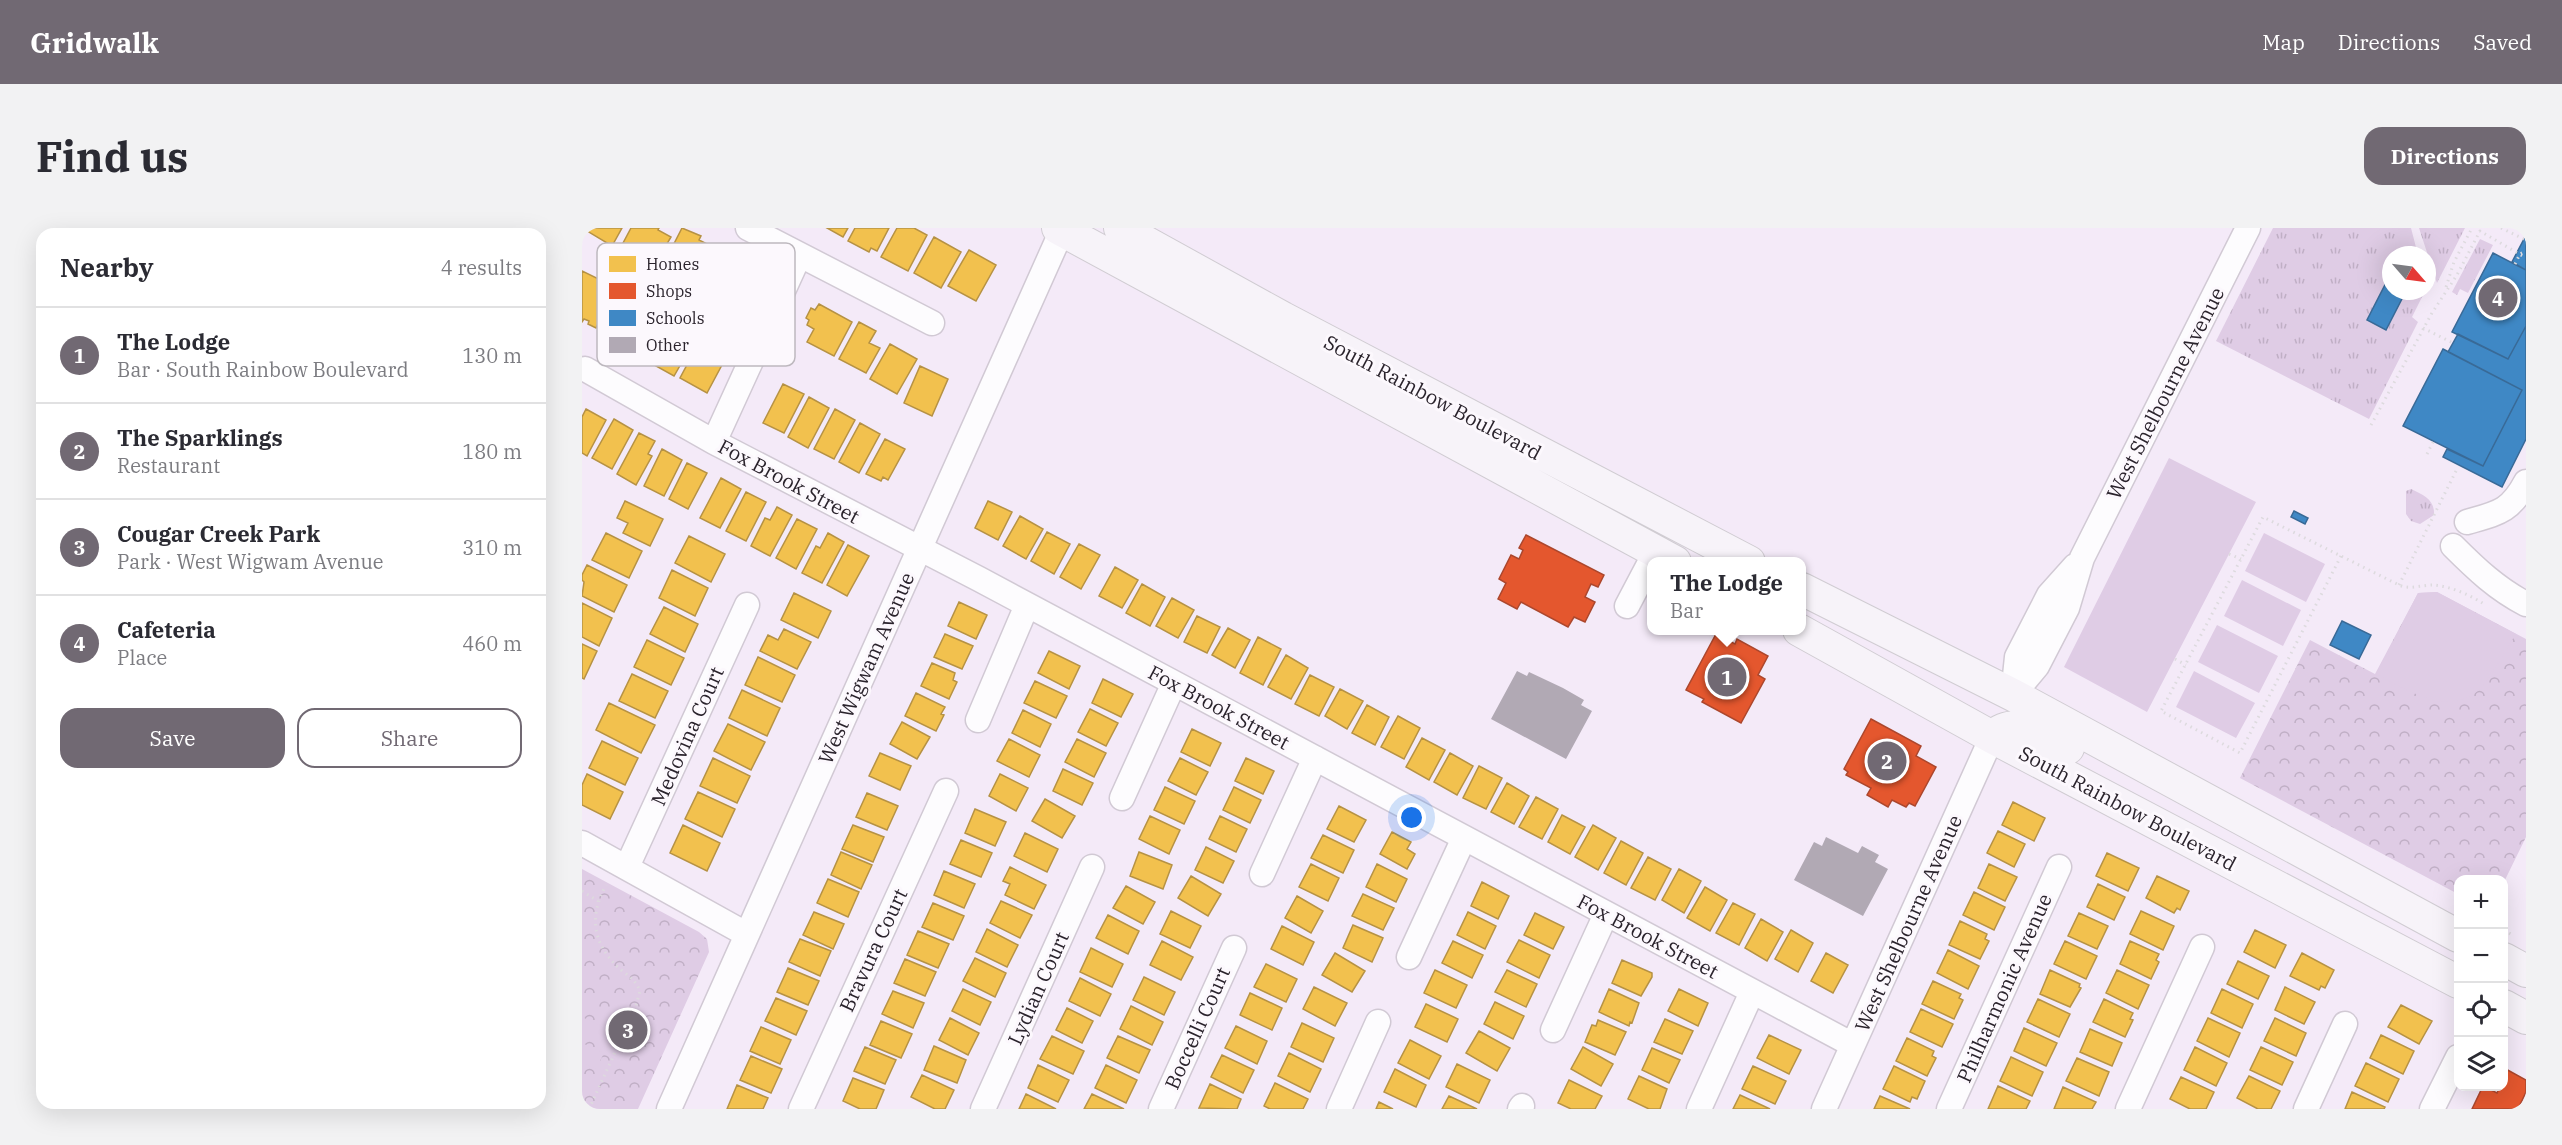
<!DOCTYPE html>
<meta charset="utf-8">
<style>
body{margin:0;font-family:"IBM Plex Serif",serif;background:#f2f2f3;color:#2b2b33}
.controls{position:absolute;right:18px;bottom:18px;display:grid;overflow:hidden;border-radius:12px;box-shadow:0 6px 24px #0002}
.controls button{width:54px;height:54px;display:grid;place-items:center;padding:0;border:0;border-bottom:2px solid #e1e1e2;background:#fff;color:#2b2b33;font:30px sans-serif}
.compass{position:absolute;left:1800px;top:18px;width:54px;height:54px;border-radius:50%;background:#fff;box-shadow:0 6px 24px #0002;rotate:118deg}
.you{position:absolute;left:830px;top:590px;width:21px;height:21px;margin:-15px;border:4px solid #fff;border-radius:50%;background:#1a73e8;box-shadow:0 0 0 9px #1a73e833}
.badge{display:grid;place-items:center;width:39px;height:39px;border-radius:50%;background:#716973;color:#fff;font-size:20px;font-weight:700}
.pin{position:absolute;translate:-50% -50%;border:3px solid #fff;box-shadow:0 2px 6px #0006}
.popup{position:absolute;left:1065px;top:329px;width:159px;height:78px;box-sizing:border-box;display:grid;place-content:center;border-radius:12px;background:#fff;filter:drop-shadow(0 2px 4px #0005);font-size:20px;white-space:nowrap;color:#7c7c81}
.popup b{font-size:22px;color:#2b2b33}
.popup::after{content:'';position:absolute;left:50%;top:100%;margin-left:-12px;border:12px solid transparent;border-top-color:#fff}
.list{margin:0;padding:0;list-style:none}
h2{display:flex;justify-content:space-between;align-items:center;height:78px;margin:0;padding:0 24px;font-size:26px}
h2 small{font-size:20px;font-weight:400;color:#7c7c81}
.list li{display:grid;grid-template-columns:39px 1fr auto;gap:18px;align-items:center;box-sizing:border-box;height:96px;padding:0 24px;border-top:2px solid #e1e1e2}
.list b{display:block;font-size:22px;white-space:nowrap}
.list p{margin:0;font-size:20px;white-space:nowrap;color:#7c7c81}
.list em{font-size:20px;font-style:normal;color:#7c7c81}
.actions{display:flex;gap:12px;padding:18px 24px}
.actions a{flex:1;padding:14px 0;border:2px solid #716973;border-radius:18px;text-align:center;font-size:21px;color:#716973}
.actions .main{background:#716973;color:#fff}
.icon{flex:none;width:33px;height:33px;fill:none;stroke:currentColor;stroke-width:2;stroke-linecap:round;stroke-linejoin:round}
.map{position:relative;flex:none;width:1944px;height:881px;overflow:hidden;border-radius:18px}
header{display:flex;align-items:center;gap:36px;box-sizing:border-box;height:84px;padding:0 30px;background:#716973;color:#fff}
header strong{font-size:28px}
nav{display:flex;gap:33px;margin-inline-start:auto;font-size:21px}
.intro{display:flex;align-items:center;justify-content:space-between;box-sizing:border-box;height:144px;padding:0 36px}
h1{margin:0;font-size:42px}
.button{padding:15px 27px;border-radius:18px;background:#716973;color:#fff;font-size:21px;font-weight:700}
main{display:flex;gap:36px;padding:0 36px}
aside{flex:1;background:#fff;border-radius:18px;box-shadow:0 6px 24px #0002}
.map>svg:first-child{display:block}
</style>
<header>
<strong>Gridwalk</strong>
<nav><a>Map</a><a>Directions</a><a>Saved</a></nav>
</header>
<div class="intro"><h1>Find us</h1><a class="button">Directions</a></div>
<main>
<aside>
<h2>Nearby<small>4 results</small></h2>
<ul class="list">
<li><span class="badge">1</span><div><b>The Lodge</b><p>Bar · South Rainbow Boulevard</p></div><em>130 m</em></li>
<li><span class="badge">2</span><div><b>The Sparklings</b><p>Restaurant</p></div><em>180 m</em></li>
<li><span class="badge">3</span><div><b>Cougar Creek Park</b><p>Park · West Wigwam Avenue</p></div><em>310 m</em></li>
<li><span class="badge">4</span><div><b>Cafeteria</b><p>Place</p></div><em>460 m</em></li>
</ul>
<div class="actions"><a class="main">Save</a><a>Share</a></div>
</aside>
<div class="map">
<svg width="1944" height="881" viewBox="0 0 1944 881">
<defs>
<pattern id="grass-tufts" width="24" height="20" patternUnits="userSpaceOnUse" patternTransform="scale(1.5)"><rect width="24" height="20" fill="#dfcce5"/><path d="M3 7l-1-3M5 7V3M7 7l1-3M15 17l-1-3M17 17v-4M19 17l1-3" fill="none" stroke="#c0afc5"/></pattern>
<pattern id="forest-crowns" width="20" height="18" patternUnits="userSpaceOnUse" patternTransform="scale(1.5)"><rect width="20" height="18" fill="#dfcce5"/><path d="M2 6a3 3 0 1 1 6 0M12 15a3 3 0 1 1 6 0" fill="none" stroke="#c0afc5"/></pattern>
</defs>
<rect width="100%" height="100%" fill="#f4eaf8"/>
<path fill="url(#grass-tufts)" d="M1691,0H1829L1836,27H1809V63H1843L1830,89L1836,94L1787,191L1634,113Z
M1837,0H1883L1855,55Z
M1898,11L1911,17L1886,65L1878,61L1875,67L1870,64Z
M1829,261C1842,267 1853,272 1852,287L1838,296L1829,293L1824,286V263Z"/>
<path fill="url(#forest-crowns)" d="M1855,364L1944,411V609L1922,654V652H1876V666L1658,550L1728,412L1793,446L1836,365Z
M0,641L117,704L125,711L127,724L56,881H0Z"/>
<path fill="#dfcce5" d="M1587,230L1674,274L1565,484L1482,439Z
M1682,305L1743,336L1724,374L1663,343Z
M1660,352L1719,382L1701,418L1642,388Z
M1855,364L1934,406C1925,419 1908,451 1898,461C1867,490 1823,461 1794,446L1836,365Z
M1635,397L1696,428L1677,465L1616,434Z
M1612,443L1673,475L1654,510L1594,479Z
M0,789L32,804L25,820L0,809Z
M0,815L22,825L14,841L0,835Z"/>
<path fill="#f2c14e" stroke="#b69244" stroke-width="1.5" d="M0,0H40L30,18Z
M49,0H77L76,2L89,9L73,36L40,17Z
M100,0L119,8L117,12L135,21L114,62L78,43Z
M245,0H266L261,9Z
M273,0H307L295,23L289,20L287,24L266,13Z
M315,0H332L345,7L326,43L299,29Z
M352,9L379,24L359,60L332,45Z
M142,22L178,41L157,80L121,60Z
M387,22L414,37L394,73L366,58Z
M0,43L33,59L14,100L6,96L7,93L2,91L0,94Z
M43,62L76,80L54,120L21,102Z
M237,76L270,94L252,128L225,114L232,101L225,97L227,92L224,90L229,80L233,82Z
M79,88L115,108L92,148L56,128Z
M277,94L294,103L287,115L298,120L284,145L257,131Z
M122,105L149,120L125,165L98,150Z
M308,116L335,131L315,166L288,151Z
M338,138L366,151L350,188L322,175Z
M201,156L222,166L202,205L181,195Z
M227,169L247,180L226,220L206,209Z
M4,181L24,192L5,228L0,225V189Z
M253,181L273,192L252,231L232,221Z
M32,191L51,202L30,241L10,230Z
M278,195L298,206L277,245L257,234Z
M57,205L73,213L66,226L70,228L54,257L35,246Z
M303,211L323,221L306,252L301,249L299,253L284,246Z
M80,221L100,232L82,268L62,258Z
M105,235L125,245L106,281L87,271Z
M139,250L159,261L138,300L118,290Z
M164,264L184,274L164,313L144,303Z
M43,273L81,291L68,318L41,305L46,295L35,290Z
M406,273L430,284L416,312L393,300Z
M195,279L210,287L188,328L169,318L183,290L188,292Z
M438,288L461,301L444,331L421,318Z
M215,291L235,301L214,341L194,330Z
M465,304L488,316L472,346L449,333Z
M24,305L60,323L47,350L10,332Z
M246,305L262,314L240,355L220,345L234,318L238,320Z
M107,308L143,326L129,354L93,335Z
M497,316L518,327L499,361L478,349Z
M266,317L287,328L265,368L245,357Z
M5,337L45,357L32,384L0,368L2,354L0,352V347Z
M533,339L556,352L540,380L517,368Z
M90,342L126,360L113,388L77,370Z
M560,356L583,369L568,398L544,385Z
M212,365L249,383L236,410L199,392Z
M590,370L612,382L596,410L574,398Z
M377,374L405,387L394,411L366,398Z
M0,375L30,390L17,418L0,409Z
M82,379L116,396L103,424L68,406Z
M615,388L638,399L625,425L602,414Z
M646,400L668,412L653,440L630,427Z
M202,401L229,414L215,441L178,423L186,407L196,412Z
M363,406L391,418L380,441L352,429Z
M676,409L699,421L681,457L658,445Z
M65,412L102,430L89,457L52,439Z
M0,416L15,423L2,451L0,450Z
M467,423L498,438L487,461L456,445Z
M704,427L726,440L709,471L686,459Z
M176,429L213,447L200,474L163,457Z
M350,435L373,445L371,452L375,454L367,471L339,458Z
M50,446L86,463L73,490L37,473Z
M728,447L752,459L737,488L713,476Z
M521,451L551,466L539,489L510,475Z
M453,453L485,468L474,490L442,475Z
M758,461L781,473L765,501L743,488Z
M160,462L198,480L185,508L147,490Z
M334,465L363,479L359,486L362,487L354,503L323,488Z
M27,475L73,497L59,525L14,502Z
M785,477L807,489L793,517L770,505Z
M508,481L536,495L524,518L496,504Z
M441,482L469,496L458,519L430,505Z
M816,488L838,500L822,531L799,519Z
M320,494L348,509L335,531L308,516Z
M146,496L183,514L169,542L132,523Z
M610,501L639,515L628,538L599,524Z
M840,510L863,522L847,552L824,539Z
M427,511L458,527L447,549L415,533Z
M495,511L524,525L512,549L483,534Z
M20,513L56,530L43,557L7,540Z
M298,525L329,538L318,562L287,548Z
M868,525L891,538L875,567L852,554Z
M131,530L168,548L155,575L118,558Z
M598,530L626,544L614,567L586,553Z
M664,530L692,543L681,566L653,553Z
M897,538L920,550L904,581L881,570Z
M481,541L511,555L500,577L471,563Z
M5,546L41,564L28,591L0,577V557Z
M418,546L446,560L434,583L407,568Z
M925,555L947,568L932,596L909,584Z
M583,559L613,573L602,596L572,582Z
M652,559L679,572L668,595L641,582Z
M116,564L153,581L140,609L103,591Z
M285,565L316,578L305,602L274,589Z
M954,569L976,581L960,611L937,599Z
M463,571L493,588L480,610L450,593Z
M1431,574L1463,590L1452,613L1420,597Z
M757,578L784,592L772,614L745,601Z
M393,581L424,594L413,618L383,605Z
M980,587L1003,599L988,626L966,614Z
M568,588L598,602L587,626L557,611Z
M638,588L665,601L654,624L627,611Z
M101,597L138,615L125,643L88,625Z
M271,597L302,609L291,634L260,621Z
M1011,597L1034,610L1016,642L993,629Z
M1416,603L1443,616L1432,639L1405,625Z
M810,604L829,614L825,621L833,626L825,641L798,626Z
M443,605L476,621L465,644L432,628Z
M741,607L772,622L761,645L729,630Z
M379,612L410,625L399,649L368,636Z
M1039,613L1061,625L1044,657L1022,645Z
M624,619L652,633L641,655L613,642Z
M259,624L290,637L279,661L249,647Z
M557,624L590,637L581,661L548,648Z
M1525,625L1557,640L1546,663L1514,648Z
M1066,629L1089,641L1073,672L1049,660Z
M729,636L757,650L746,673L717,659Z
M795,636L825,651L814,674L784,659Z
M1407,636L1435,649L1423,673L1396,660Z
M428,639L464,657L452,681L423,667L428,656L421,653Z
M1097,641L1119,653L1102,685L1080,672Z
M362,643L393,656L382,680L352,667Z
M609,648L639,666L626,688L596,670Z
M1575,648L1607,663L1598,682L1595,680L1592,685L1564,670Z
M246,651L277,664L266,689L235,675Z
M900,654L927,668L916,691L889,678Z
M1516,656L1543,669L1532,692L1505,679Z
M544,658L573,674L561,696L531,680Z
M1123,659L1145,672L1128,703L1105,690Z
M1392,664L1423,679L1412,702L1381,687Z
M781,666L812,680L801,702L770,688Z
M715,668L741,683L729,705L703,690Z
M419,673L450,687L438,710L408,695Z
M351,675L382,688L371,712L340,699Z
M1151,675L1173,686L1157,717L1134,705Z
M589,683L619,698L608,720L578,706Z
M1559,683L1592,698L1581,722L1548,706Z
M232,684L262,696L251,721L221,707Z
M886,684L914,698L903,721L875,707Z
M953,685L982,699L971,721L942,707Z
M1497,685L1526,698L1515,721L1486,708Z
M526,687L557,703L546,726L514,710Z
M1179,691L1201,704L1185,733L1163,720Z
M1378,693L1405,706L1403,711L1407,713L1398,731L1367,717Z
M771,697L801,710L790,734L761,720Z
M700,698L732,714L721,737L689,721Z
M405,701L436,717L425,739L394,724Z
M1209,702L1231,715L1216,744L1193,731Z
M1673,702L1704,717L1693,740L1662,724Z
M336,703L367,716L356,740L325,727Z
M218,711L249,723L238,748L207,734Z
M937,712L968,727L957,750L925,734Z
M580,713L611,729L599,752L568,737Z
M871,713L901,727L890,750L860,735Z
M1483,713L1515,728L1504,751L1472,736Z
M1548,713L1577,726L1574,732L1577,734L1569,751L1538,736Z
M509,720L541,736L530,759L498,744Z
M1366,722L1397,738L1386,761L1355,745Z
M753,725L783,743L770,764L740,747Z
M1244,725L1266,737L1251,765L1229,753Z
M1720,725L1752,742L1743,760L1739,758L1737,762L1708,748Z
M393,730L424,745L413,769L381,753Z
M323,731L354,744L343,768L312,755Z
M1040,732L1070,745V749L1059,768L1030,755Z
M1656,733L1687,748L1676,771L1645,756Z
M684,736L715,751L704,774L672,759Z
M206,740L237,753L226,777L195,764Z
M853,742L885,757L874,780L842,765Z
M925,742L955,756L944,779L913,764Z
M1468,742L1498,756L1497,759L1499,760L1488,779L1458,766Z
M1535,742L1567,757L1556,781L1524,765Z
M562,749L593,764L582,787L551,772Z
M498,750L529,766L518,788L487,773Z
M1351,753L1379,766L1377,770L1381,772L1372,791L1340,776Z
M732,759L765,775L753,798L721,781Z
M1703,759L1733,774L1722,796L1693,782Z
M381,761L409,774L398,797L370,783Z
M1027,761L1057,775L1050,795L1048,794L1047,798L1017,784Z
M1097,761L1126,775L1116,798L1086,783Z
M1640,761L1671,776L1660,800L1629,785Z
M311,763L342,775L331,800L300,786Z
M668,765L700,780L690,802L658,787Z
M194,770L225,783L214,807L183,793Z
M1456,771L1488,786L1477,809L1445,794Z
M1522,771L1551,785L1548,791L1551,792L1543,809L1511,794Z
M913,774L942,788L931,811L902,796Z
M844,776L876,791L865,814L833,799Z
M1819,777L1850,793L1837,816L1806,799Z
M549,778L581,794L570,817L538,801Z
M485,780L511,793L500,815L474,802Z
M1339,781L1371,796L1360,819L1328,804Z
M368,790L397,805L386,827L357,812Z
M1626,790L1658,805L1647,829L1615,813Z
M1693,790L1724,805L1714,828L1682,813Z
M1083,791L1111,803L1100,826L1072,814Z
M1016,792L1044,804L1033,827L1003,814L1010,797L1014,798Z
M299,793L330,806L319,830L288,817Z
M720,795L752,810L741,834L709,819Z
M654,798L685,813L675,836L643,820Z
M179,799L209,812L198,836L168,823Z
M1442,800L1475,815L1464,838L1432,823Z
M1508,801L1540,815L1530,838L1498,824Z
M897,803L928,820L915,843L884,825Z
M1187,807L1219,822L1207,846L1175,830Z
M1799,807L1832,823L1821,846L1788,830Z
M470,808L502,823L491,846L458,831Z
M536,808L568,822L557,845L525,830Z
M1325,810L1352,823L1350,828L1354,830L1345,848L1314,833Z
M828,812L859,828L847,851L816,835Z
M352,818L384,832L375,855L342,842Z
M283,819L314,832L303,856L272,843Z
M1001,819L1031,836L1019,858L989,841Z
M1613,819L1645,835L1634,858L1602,842Z
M1679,819L1711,834L1700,857L1668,842Z
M1070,820L1098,832L1087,855L1060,842Z
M707,825L739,841L728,864L696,848Z
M640,827L672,842L661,865L629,849Z
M169,828L200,841L189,865L158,852Z
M1429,829L1461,844L1450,868L1418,853Z
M1495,830L1527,844L1517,868L1484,853Z
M1784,835L1817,851L1806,874L1773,858Z
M875,836L908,852L897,875L864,859Z
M456,837L487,852L476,874L446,860Z
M524,837L555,852L544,875L513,860Z
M1171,838L1204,853L1193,876L1160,861Z
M1312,838L1343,853L1335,871L1330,869L1328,874L1301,861Z
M813,841L844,857L834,879L802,864Z
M340,847L372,862L363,881H353L329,869Z
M1057,848L1085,861L1078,881H1067L1046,871Z
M1667,848L1698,863L1689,881H1676L1655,870Z
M1599,849L1632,864L1624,881H1608L1588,871Z
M271,850L302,862L294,881H278L261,873Z
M987,852L1020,868L1013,881H989L976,875Z
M693,855L726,871L721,881H688L682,878Z
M628,856L659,871L655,881L617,880Z
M155,857L186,870L181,881H145Z
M1416,858L1448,873L1444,881H1406Z
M1481,859L1514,874L1510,881H1472Z
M1770,864L1803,879L1802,881H1763Z
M444,866L474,881H437Z
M510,866L542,881H502Z
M1158,867L1188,881H1151Z
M867,868L895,881H860Z
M1298,868L1328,881H1292Z
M797,874L811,881H794Z"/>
<path fill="#e4572e" stroke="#ac472d" stroke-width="1.5" d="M944,307L1022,347L1016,359L1009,356L1003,369L1013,374L1003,394L992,389L986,399L939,374L935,381L916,371L924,355L917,351L929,327L937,331L941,322L937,320Z
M1134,406L1153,416L1155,411L1186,428L1176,447L1183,451L1159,495L1120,474L1122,471L1104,462Z
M1289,491L1339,518L1334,528L1354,539L1333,578L1327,575L1324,579L1310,572L1306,579L1285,567L1289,560L1264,547L1266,544L1262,541Z
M1922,840L1944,852V864L1936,881H1890L1901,858L1915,865L1918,858H1922Z"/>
<path fill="#3f88c5" stroke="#396a97" stroke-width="1.5" d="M1944,7V42L1930,34Z
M1911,25L1944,42V98L1926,131L1870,104Z
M1807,49L1809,63H1824L1804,102L1785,92Z
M1944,98V211L1920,259L1861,229L1865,221L1901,238L1940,162L1866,124L1876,106L1926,131Z
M1861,121L1940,162L1901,238L1821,198Z
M1712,283L1726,290L1723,296L1709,289Z
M1760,393L1789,407L1777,431L1748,417Z"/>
<path fill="#b1a9b4" d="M935,443L945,448L947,444L981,460L1002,472L999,477L1010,483L984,531L909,491Z
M1244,609L1276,625L1280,618L1297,627L1293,634L1306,641L1281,688L1212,652L1232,614L1240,618Z"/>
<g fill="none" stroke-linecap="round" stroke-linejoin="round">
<defs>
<path id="minor" d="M166,0L350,95
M3,141L132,214L397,351L1271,817
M132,214L217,28
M1885,294C1916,285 1928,284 1944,254
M1871,318C1894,341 1915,361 1944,376
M1045,378L1074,323
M1431,467L1455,438L1485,380L1500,330L1666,0
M1431,467L1435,429L1467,367L1493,338
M396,492L445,377
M540,570L592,455
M0,615L164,706
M45,639L165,377
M680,646L733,530
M827,729L882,610
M971,802L1024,686
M87,881L481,0
M219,881L364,563
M401,881L510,639
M579,881L652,720
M757,881L796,794
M938,881L940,878
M1117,881L1170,764
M1242,881L1410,509
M1367,881L1477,639
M1546,881L1620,719
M1724,881L1763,796
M1850,881L1876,829"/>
<path id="major" d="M476,0L1093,334
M538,0L701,90L1167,334
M1220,361L1431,467L1876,708
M1217,402L1410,509L1876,754
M1410,509C1434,487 1462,508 1486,520
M1922,731L1944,743
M1922,778L1944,790"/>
</defs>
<use href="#minor" stroke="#d1c9d4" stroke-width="27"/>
<use href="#major" stroke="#d0ccd2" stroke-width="34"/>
<path stroke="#dddade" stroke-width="3" stroke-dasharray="1.5 4.5" stroke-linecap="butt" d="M1919,0L1944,12
M1933,36L1938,26L1944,23
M1864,59L1872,34L1890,0
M1841,100L1871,115
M1789,197L1850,85L1875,47L1898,3L1944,30
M1845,226L1851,214
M1647,326L1659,331
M1759,328L1658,525L1579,483L1681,289L1817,357C1827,362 1840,357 1851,357C1868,358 1888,367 1902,376
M1817,357L1875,241
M1593,431L1604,437
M0,663L16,673
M1922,702L1932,708
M7,881L53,781L58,763C54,753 47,748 39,742C11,717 6,690 24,657"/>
<use href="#minor" stroke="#fdfcfe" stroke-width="24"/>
<use href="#major" stroke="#f7f3f9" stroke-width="32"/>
</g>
<g text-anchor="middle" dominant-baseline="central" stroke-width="6" stroke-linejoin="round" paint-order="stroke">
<g font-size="20" fill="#2a232c" stroke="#fcf8fd">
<text transform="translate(1583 165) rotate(-63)">West Shelbourne Avenue</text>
<text transform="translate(851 169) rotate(28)">South Rainbow Boulevard</text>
<text transform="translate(207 253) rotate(28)">Fox Brook Street</text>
<text transform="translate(284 440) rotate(-66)">West Wigwam Avenue</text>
<text transform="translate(637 479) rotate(28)">Fox Brook Street</text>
<text transform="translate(105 508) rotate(-66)">Medovina Court</text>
<text transform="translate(1546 580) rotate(28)">South Rainbow Boulevard</text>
<text transform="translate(1326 695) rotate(-66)">West Shelbourne Avenue</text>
<text transform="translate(1066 708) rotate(28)">Fox Brook Street</text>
<text transform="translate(291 722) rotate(-65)">Bravura Court</text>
<text transform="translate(456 760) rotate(-66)">Lydian Court</text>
<text transform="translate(1422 760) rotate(-66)">Philharmonic Avenue</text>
<text transform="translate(615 800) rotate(-66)">Boccelli Court</text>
</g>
</g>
<rect x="15" y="15" width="198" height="123" rx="9" fill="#fcf8fd" stroke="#bdb8be" stroke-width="1.5"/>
<rect x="27" y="28" width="27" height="16" fill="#f2c14e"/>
<rect x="27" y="55" width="27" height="16" fill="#e4572e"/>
<rect x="27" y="82" width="27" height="16" fill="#3f88c5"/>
<rect x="27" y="109" width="27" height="16" fill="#b1a9b4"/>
<g font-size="16" fill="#2a232c">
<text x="64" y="42">Homes</text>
<text x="64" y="69">Shops</text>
<text x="64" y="96">Schools</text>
<text x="64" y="123">Other</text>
</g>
</svg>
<div class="controls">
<button>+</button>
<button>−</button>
<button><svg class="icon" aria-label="locate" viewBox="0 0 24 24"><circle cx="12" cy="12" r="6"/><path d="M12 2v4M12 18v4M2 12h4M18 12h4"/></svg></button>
<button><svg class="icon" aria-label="layers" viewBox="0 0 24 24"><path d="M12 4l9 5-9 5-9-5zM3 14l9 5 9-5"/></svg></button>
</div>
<svg class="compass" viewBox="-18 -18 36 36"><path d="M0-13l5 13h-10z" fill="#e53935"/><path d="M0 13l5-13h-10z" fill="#7c7c81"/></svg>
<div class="you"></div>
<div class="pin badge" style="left:1145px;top:449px">1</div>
<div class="popup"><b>The Lodge</b>Bar</div>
<div class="pin badge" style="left:1305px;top:533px">2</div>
<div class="pin badge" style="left:46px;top:802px">3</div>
<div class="pin badge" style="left:1916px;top:70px">4</div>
</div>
</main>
